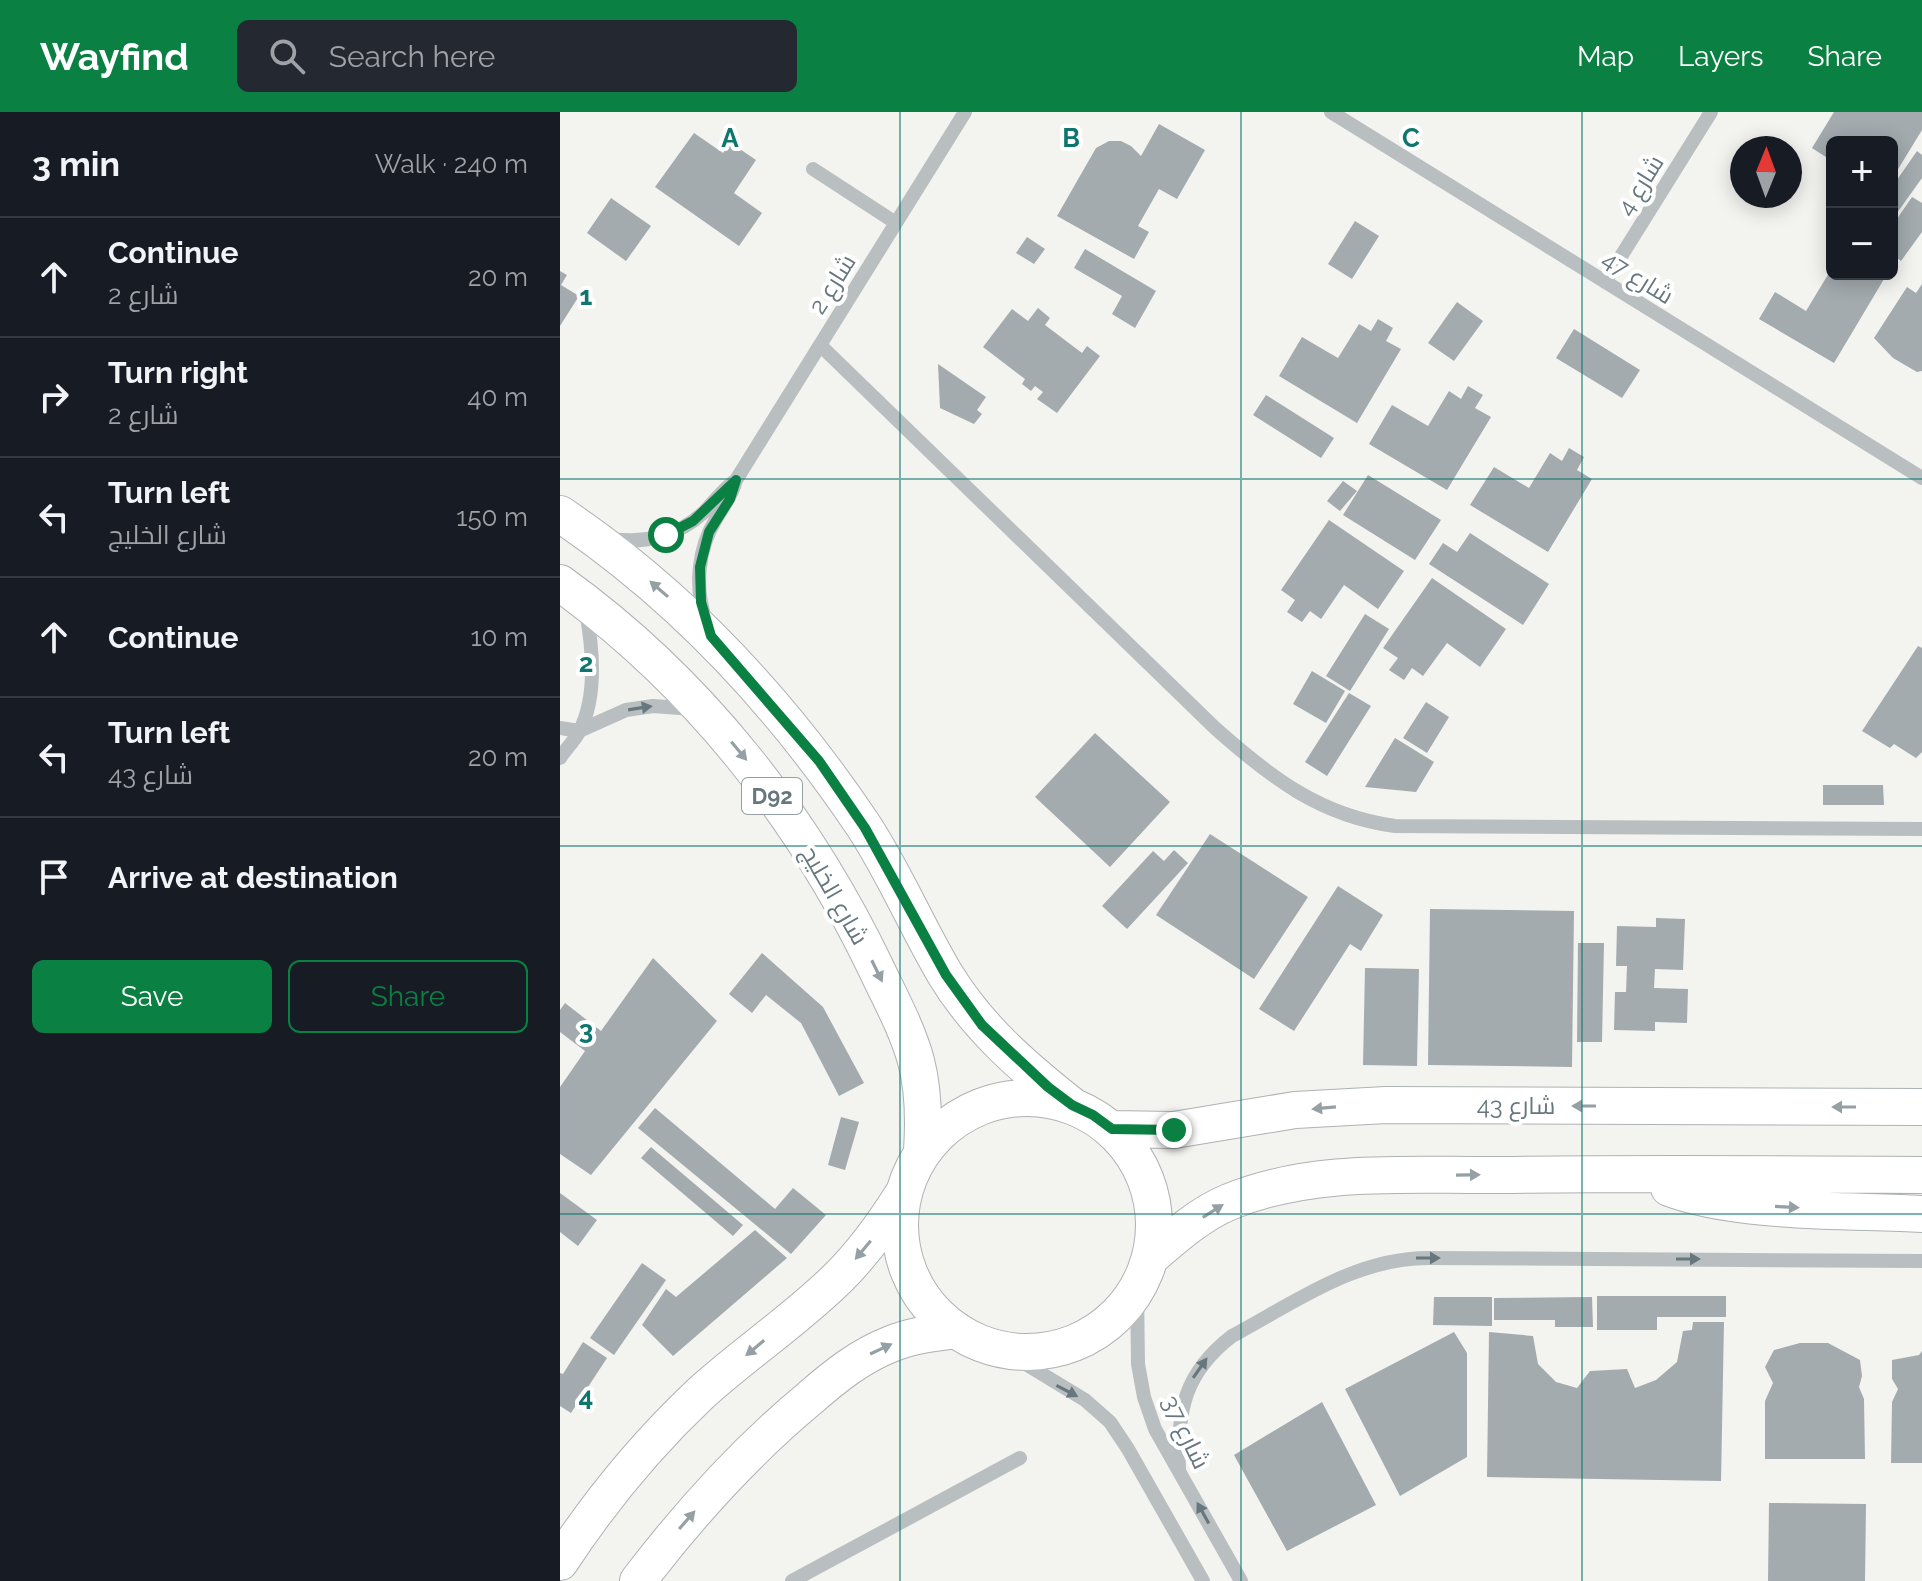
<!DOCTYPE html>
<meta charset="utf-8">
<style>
body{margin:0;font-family:Raleway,Cairo,sans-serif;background:#242831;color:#f1f3f6}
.controls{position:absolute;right:24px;top:24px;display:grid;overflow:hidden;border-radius:12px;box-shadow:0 4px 20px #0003}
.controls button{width:72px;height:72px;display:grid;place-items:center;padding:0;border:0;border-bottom:2px solid #363941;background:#171b24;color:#f1f3f6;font:40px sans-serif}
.compass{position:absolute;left:1170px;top:24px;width:72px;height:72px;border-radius:50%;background:#171b24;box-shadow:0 4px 20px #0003;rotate:1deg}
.stop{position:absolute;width:24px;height:24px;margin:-18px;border:6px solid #0b8043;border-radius:50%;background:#fff}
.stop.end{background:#0b8043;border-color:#fff;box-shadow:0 2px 8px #0008}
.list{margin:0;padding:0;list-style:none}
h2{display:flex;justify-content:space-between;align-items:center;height:104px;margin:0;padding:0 32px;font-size:34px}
h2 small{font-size:26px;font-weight:400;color:#9ea1a6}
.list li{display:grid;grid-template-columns:52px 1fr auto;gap:24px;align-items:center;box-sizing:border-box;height:120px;padding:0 32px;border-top:2px solid #363941}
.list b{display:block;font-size:30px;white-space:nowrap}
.list p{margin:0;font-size:26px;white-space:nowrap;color:#9ea1a6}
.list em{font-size:26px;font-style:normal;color:#9ea1a6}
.actions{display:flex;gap:16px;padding:24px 32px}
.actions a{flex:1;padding:18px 0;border:2px solid #0b8043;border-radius:12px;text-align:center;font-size:28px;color:#0b8043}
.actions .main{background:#0b8043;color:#fff}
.icon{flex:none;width:44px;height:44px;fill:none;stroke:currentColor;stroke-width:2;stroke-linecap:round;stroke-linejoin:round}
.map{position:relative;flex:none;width:1362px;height:1469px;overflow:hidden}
header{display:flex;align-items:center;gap:48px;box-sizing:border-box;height:112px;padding:0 40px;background:#0b8043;color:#fff}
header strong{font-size:38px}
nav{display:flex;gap:44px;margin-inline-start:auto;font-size:28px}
.search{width:560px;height:72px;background:#242831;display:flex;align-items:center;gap:20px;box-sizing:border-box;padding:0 28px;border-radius:12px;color:#9ea1a6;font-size:30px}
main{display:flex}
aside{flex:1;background:#171b24}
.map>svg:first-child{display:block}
</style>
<header>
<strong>Wayfind</strong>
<div class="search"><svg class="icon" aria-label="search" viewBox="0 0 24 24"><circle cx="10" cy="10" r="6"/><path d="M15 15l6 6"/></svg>Search here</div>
<nav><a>Map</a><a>Layers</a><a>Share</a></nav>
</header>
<main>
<aside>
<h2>3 min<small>Walk · 240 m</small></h2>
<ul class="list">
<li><svg class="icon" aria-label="ahead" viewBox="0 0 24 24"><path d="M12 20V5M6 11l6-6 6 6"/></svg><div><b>Continue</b><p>شارع 2</p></div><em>20 m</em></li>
<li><svg class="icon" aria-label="right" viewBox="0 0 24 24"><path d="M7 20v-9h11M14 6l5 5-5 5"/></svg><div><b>Turn right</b><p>شارع 2</p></div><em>40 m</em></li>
<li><svg class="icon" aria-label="left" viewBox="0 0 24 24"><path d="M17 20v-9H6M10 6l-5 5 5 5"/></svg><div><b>Turn left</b><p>شارع الخليج</p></div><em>150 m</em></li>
<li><svg class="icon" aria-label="ahead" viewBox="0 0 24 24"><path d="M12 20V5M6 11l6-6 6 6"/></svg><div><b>Continue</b></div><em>10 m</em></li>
<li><svg class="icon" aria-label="left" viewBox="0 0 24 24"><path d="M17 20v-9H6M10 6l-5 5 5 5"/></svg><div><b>Turn left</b><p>شارع 43</p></div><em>20 m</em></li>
<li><svg class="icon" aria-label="arrive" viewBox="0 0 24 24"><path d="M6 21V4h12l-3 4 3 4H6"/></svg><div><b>Arrive at destination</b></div></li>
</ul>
<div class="actions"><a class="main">Save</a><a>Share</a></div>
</aside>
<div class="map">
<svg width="1362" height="1469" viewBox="0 0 1362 1469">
<rect width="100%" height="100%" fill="#f3f3f0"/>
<path fill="#a3abae" d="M1274,0H1362V18L1332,67V30H1272V49L1252,36Z
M599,12L645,38L617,87L599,77L578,114L589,120L574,147L497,104L536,36L549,29H561L571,34L581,44Z
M134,21L163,41L171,31L196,48L174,81L202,101L179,134L95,75Z
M1357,39L1362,43V66L1332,108V75Z
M1352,85L1362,91V120L1341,149L1332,142V114Z
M51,86L91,114L66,149L27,121Z
M795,109L819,124L792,167L768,152Z
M467,125L485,137L474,152L456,141Z
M525,137L596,179L575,216L552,202L562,184L514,156Z
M1272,156V162H1327L1274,251L1199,207L1215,180L1246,199Z
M0,159L7,163L1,173L19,184L0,214Z
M1362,172V259L1357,260L1333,246L1314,226L1347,175L1356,181Z
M897,190L923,209L894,249L868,231Z
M478,196L490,206L485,213L522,241L527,234L540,244L497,301L477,287L483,280L475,274L471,279L462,272L465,267L423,235L452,197L468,209Z
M818,207L833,216L826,229L841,237L797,311L719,264L742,225L778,246L799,212L811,219Z
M1014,217L1080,258L1062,286L996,246Z
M378,252L426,285L417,298L422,302L414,312L380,296Z
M908,274L923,283L915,296L931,305L887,378L809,332L832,293L868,314L889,279L901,287Z
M706,283L774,326L761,346L693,303Z
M1009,336L1024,345L1017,358L1032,367L988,440L910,393L934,355L969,376L990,341L1002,349Z
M808,363L881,408L855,448L783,403Z
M783,369L797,379L780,399L767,389Z
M769,408L844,459L818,497L784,473L761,507L750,499L742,510L727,500L735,488L721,478Z
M910,421L989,472L963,513L869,452L883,431L897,440Z
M872,466L946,517L920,555L887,531L863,564L852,556L844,568L829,558L838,546L823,536Z
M805,502L829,517L790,579L766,564Z
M1358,534L1362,536V640L1356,646L1334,632L1330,636L1302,619Z
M752,559L785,579L766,611L733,592Z
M789,581L811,594L767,664L745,650Z
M866,590L889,605L867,641L843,626Z
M535,621L610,690L550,755L475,685Z
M835,626L874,650L856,680L805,675Z
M1263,673H1323L1324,693H1263Z
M650,722L748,785L694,867L596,803Z
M614,738L628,751L567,817L542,794L593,739L604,749Z
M778,774L823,803L801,839L790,832L734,919L699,897Z
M870,797L1014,799L1012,955L868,953Z
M1096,806L1125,807L1123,858L1095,857L1094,876L1128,877L1127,911L1095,910V919L1054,918L1055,880H1066L1067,854H1056L1057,814L1096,815Z
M1018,831H1044L1042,930H1017Z
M202,841L263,895L304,971L279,984L241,911L206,883L192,901L169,882Z
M93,846L157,909L31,1063L0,1042V975L25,939L0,920V898L5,891L41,919Z
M805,856L859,857L857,954L803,953Z
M95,996L215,1097L233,1076L266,1103L231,1142L78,1016Z
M281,1005L299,1010L285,1058L268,1053Z
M91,1035L183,1113L173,1124L81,1046Z
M0,1081L37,1108L18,1134L0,1120Z
M195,1118L227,1146L113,1244L82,1213L106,1177L116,1185Z
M82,1151L106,1168L54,1243L30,1226Z
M1037,1184H1166V1205H1097V1218H1037Z
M874,1185H932V1214L873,1213Z
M1032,1185L1033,1215H995V1208H934V1186Z
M1133,1210H1164L1161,1369L927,1365L929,1220L973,1224L978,1252L996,1270L1017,1276L1030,1259L1067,1257L1075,1276L1096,1268L1117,1250L1123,1219L1132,1218Z
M894,1220L907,1241V1345L840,1384L785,1277Z
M23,1230L47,1246L11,1301L0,1294V1261L3,1262Z
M1240,1231H1268L1300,1248L1302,1264L1299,1275L1304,1287L1305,1347H1205V1289L1213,1271L1205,1255L1214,1238Z
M1362,1239V1351H1331L1332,1290L1338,1277L1332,1267V1248L1359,1243Z
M762,1290L816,1393L727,1439L674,1343Z
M1209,1391L1306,1392L1305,1469H1208Z"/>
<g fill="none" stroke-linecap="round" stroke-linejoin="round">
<defs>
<path id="major" d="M0,402C122,484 221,591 303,713C334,760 356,813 385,862C417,915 462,954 510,992
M0,471C136,569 242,703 315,854C329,884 347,916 356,949C364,979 364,1009 362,1039
M340 1113a127 127 0 1 1 254 0a127 127 0 1 1-254 0Z
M552,1017L614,1018L735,998L826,993L1362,995
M1109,1076C1178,1102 1287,1098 1362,1102
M591,1145C614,1125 640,1102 669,1090C753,1055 850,1064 939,1063C1080,1061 1221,1062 1362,1063
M0,1450C40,1389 86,1333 140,1282C185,1241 237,1207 280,1164C305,1139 324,1112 343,1082
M78,1469C129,1402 185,1340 250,1286C274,1265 300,1244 331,1232C352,1223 374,1221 396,1218"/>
</defs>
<use href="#major" stroke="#adb2b4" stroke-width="38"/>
<path stroke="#b9bec0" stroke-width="14" d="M771,0L1362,366
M253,57L336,111
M1045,170L1151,0
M260,233L655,616C710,665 760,704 835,714L1362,717
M49,426C83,433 119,424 144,400C155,389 163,377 176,368
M146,509C134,476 138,436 156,407C164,393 172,384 176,368L405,0
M0,616L19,619L66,598L93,594L133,597
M0,646C6,637 14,629 19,620C37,586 33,537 26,500
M577,1178L578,1252L584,1285L595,1317L681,1469
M441,1237L525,1288L550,1310L568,1337L643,1469
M619,1357C617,1299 624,1261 672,1224C734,1191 795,1146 868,1146L1362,1149
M232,1469L460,1346"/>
<use href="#major" stroke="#fff" stroke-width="36"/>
</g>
<defs><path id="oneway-solid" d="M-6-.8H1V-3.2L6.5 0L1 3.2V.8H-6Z" transform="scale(2)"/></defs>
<g fill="#94a0a4">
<use href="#oneway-solid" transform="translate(99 477) rotate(-139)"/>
<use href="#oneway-solid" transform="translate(179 639) rotate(50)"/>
<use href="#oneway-solid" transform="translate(317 859) rotate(64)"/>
<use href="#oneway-solid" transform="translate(1024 994) rotate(-180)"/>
<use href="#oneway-solid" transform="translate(1284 995) rotate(-180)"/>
<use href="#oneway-solid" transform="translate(764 996) rotate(175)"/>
<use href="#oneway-solid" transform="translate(908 1063) rotate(-1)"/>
<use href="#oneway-solid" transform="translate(1227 1095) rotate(3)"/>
<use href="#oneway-solid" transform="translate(653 1099) rotate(-32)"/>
<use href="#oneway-solid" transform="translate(303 1138) rotate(130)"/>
<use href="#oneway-solid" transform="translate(195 1236) rotate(140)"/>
<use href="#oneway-solid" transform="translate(321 1237) rotate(-25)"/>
<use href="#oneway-solid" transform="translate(127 1408) rotate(-49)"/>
</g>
<g fill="#66777d">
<use href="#oneway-solid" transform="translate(80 596) rotate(-9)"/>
<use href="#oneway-solid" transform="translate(868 1146)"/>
<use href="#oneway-solid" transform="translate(1128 1147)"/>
<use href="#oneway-solid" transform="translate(640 1256) rotate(-55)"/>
<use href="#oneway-solid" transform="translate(507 1279) rotate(28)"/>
<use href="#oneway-solid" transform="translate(643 1401) rotate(-119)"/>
</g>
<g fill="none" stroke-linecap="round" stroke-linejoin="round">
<path stroke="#0b8043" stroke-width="10" d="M106,423L133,409L176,368L170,387L149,420L140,455L141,490L151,524L259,649L305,716L386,863L422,913L488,975L512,993L533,1003L552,1017L614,1018"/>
</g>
<path fill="none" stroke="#0f766e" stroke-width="2" stroke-opacity="0.55" d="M340,0V1469M681,0V1469M1022,0V1469M0,367H1362M0,734H1362M0,1102H1362"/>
<g text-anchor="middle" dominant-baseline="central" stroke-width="8" stroke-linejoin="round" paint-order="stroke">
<rect fill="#fff" stroke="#94a0a4" stroke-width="2" x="182" y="666" width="60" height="36" rx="6"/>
<g font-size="22" font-weight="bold" fill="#66777d">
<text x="212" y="684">D92</text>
</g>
<g font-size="24" fill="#66777d" stroke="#fff">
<text transform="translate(1080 73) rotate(-58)">شارع 4</text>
<text transform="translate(1078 165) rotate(32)">شارع 47</text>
<text transform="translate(272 172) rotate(-58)">شارع 2</text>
<text transform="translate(275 783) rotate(60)">شارع الخليج</text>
<text x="956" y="993">شارع 43</text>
<text transform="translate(626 1320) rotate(64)">شارع 37</text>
</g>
</g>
<g font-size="26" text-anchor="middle" font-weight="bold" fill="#0f766e" stroke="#fff" stroke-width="8" stroke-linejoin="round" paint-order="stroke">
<text x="170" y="35">A</text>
<text x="511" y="35">B</text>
<text x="851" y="35">C</text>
<text x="26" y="193">1</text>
<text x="26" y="560">2</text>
<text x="26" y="927">3</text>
<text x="26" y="1294">4</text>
</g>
</svg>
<div class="controls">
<button>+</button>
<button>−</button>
</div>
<svg class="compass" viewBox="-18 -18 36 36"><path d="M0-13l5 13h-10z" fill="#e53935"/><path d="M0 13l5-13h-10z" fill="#9ea1a6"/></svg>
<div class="stop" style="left:106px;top:423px"></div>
<div class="stop end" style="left:614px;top:1018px"></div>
</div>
</main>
